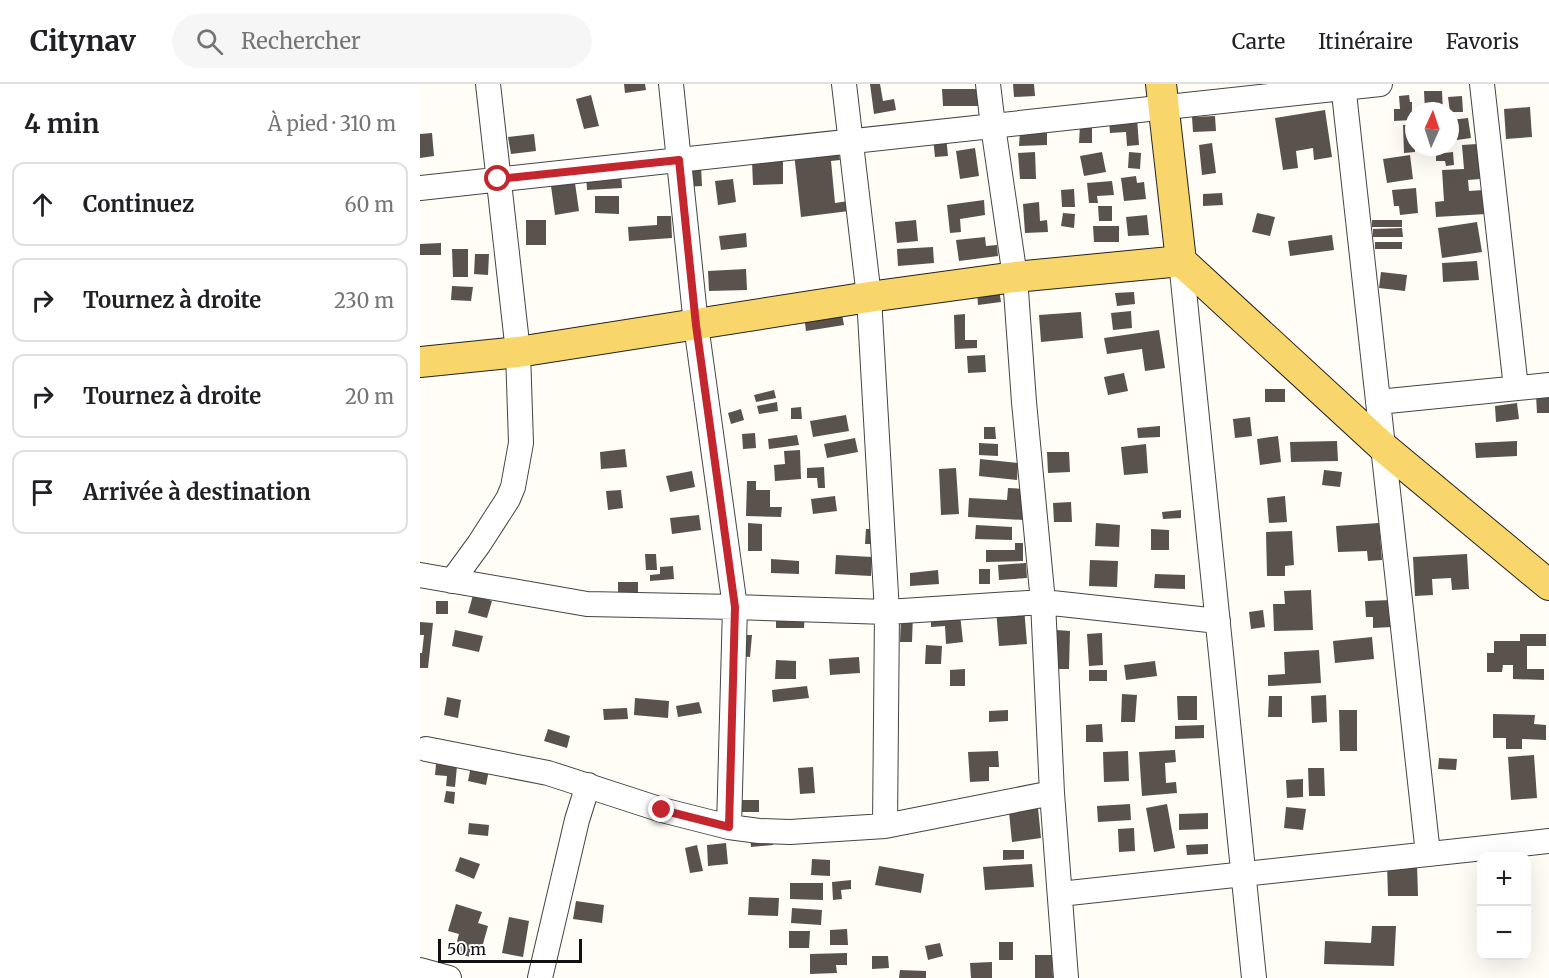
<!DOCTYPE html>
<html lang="fr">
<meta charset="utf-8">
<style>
body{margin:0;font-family:Merriweather,serif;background:#f6f6f6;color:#202124}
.controls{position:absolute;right:18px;bottom:18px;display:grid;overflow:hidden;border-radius:12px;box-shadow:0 6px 24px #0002}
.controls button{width:54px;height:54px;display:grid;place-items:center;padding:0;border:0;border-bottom:2px solid #e0e0e0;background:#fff;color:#202124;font:30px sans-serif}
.compass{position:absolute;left:985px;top:18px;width:54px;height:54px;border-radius:50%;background:#fff;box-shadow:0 6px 24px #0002;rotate:3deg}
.scale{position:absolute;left:18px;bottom:15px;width:144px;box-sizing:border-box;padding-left:6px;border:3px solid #111;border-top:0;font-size:16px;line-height:21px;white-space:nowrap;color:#111;-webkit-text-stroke:4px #fff;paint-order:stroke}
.stop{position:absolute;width:18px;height:18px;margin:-14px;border:4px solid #c4262e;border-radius:50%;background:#fff}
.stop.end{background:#c4262e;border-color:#fff;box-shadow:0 2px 6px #0008}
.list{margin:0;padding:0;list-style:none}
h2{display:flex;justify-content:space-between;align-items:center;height:78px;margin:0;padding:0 24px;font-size:26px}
h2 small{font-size:20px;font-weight:400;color:#757577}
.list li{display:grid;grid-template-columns:39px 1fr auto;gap:18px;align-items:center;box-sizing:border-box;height:84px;margin:0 12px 12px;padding:0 12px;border:2px solid #e0e0e0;border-radius:12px}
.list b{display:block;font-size:22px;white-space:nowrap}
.list em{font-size:20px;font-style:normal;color:#757577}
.icon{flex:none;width:33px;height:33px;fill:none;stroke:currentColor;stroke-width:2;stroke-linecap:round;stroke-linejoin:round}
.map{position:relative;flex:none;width:1129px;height:894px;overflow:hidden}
header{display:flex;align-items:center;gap:36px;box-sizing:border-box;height:84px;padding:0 30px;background:#fff;border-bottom:2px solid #e0e0e0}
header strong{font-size:28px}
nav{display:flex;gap:33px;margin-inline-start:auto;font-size:21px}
.search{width:420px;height:54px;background:#f6f6f6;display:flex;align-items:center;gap:15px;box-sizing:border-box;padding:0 21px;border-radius:33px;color:#757577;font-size:22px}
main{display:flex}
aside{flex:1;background:#fff}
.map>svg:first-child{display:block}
</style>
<header>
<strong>Citynav</strong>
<div class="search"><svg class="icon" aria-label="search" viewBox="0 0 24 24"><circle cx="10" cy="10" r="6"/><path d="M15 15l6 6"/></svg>Rechercher</div>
<nav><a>Carte</a><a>Itinéraire</a><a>Favoris</a></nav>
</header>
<main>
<aside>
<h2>4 min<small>À pied · 310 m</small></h2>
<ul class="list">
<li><svg class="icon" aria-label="ahead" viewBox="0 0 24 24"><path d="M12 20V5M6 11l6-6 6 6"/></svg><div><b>Continuez</b></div><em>60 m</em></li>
<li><svg class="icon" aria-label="right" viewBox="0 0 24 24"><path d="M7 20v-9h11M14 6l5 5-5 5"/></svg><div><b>Tournez à droite</b></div><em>230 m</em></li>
<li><svg class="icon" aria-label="right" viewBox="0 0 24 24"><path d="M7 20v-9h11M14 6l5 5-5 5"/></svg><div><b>Tournez à droite</b></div><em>20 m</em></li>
<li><svg class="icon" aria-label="arrive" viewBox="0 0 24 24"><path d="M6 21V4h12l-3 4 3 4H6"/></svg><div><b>Arrivée à destination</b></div></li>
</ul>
</aside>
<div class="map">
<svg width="1129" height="894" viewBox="0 0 1129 894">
<rect width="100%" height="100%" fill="#fffdf5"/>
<path fill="#5a524d" d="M204,0H225L226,6L205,9Z
M450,0H460L463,17L474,15L476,26L454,30Z
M593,0H614L615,12L594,13Z
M522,5H560V22H523Z
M1004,7H1022L1023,27H1005Z
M171,11L179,42L164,45L156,15Z
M989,11L990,18H992V36L974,37V25H980L979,12Z
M1042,12L1043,28H1030L1028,13Z
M1110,23L1112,53L1086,55L1084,25Z
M905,26L912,73L894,76L893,64L876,67L878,84L863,86L855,34Z
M795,32L796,47L773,48L772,33Z
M717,34L719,61L707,62L706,48L690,49L689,36Z
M1048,34L1051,54L1030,57V36Z
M660,41L672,42V59H659Z
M983,41H994L995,68L984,69Z
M600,47H627V61L599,62Z
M12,49L14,72L0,74V50Z
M114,50L116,67L91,70L88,53Z
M526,52L528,72L515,73L513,54Z
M792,59L796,89L782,91L779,61Z
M1057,60L1060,95L1048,96L1049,107L1064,106L1066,130L1016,133L1015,118L1024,117L1022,86L1044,85L1042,61Z
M418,64L420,76L411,77L415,119L428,117L429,127L381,133L374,69Z
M555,64L559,92L540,95L536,67Z
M615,68L616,95H600L598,69Z
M682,68L686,88L664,92L660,72Z
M709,68L721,69L720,85L708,84Z
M1033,68L1034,81L1026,82L1025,77H1016V70Z
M990,71L993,95L967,99L963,75Z
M363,76V100L333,101L332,77Z
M281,82L282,102L263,103L262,83Z
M201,89L202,104L167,106L166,91Z
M716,92L717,99L724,98L726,115L704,117L701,94Z
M313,95L316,118L298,121L295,97Z
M692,97L694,111L677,112L678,119H669L667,99Z
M155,99L159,127L135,131L131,102Z
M996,104L998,129L980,131L979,122H974L972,106Z
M654,105L655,123H642L641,106Z
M802,109L803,121L783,122V110Z
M175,112H199V130L175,129Z
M564,116L565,131L540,135L541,148L530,149L527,121Z
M619,118L620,137L627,136L628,148L605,149L603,120Z
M678,122H692V137H679Z
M643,129L655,130L654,144L641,142Z
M837,129L855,133L850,152L832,148Z
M727,131L729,151L708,152L706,133Z
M237,132H251L252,154L209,157L208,143L237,141Z
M106,136H126V161H106Z
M496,136L498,157L477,159L475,138Z
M952,136H982V143H952Z
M1057,138L1062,168L1022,174L1018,144Z
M673,142H699V158H674Z
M982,144L983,153H953V145Z
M326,149L327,163L301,166L299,152Z
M912,151L914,166L870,172L868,157Z
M565,153L566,162L577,161L578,172L539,177L536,156Z
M955,158H982V165H955Z
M21,159V171H0V160Z
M513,163L514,179L478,182L477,165Z
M32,165H48V193H33Z
M55,170H69L68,191L54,190Z
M1057,177L1059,196L1023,198L1022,179Z
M326,185L327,206L289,207L288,187Z
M961,188L987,191L985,207L959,204Z
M32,202L53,203L51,217L31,216Z
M579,205L581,218L558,221L557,208Z
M714,208L715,220L697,222L695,209Z
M421,225L424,241L386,247L384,231Z
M711,227L712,244L693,246L691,229Z
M661,228L663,254L621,258L619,231Z
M545,230V256H557V264L535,265L534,231Z
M739,246L745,284L725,287L722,265L687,270L684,254Z
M565,271L566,288L548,289L547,272Z
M704,289L708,307L688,311L684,293Z
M845,305H865V318H845Z
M354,306L356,314L336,318L334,311Z
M1129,310V329H1117L1116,311Z
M357,318L358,327L339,330L337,322Z
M1097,319L1099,335L1076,338L1075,322Z
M381,323L382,335H371V324Z
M321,325L324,336L311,340L308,329Z
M426,331L429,347L393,353L390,337Z
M830,333L832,352L815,354L813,335Z
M740,342V353L718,354L717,344Z
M564,343H575L576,355H564Z
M335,349L336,364L323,365L322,350Z
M377,351L379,361L349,365L348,355Z
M858,352L861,378L840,381L837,355Z
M435,354L438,368L407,374L404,360Z
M917,357L918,377L871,378L870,358Z
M1097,357V372L1056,374L1055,359Z
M559,359L578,360V372L559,371Z
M726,360L728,389L704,391L701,363Z
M205,365L207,383L181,385L180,368Z
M380,366L381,395L355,397L354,381L365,380L364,367Z
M627,368H649L650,388L628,389Z
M560,375L598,379L597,396L559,392Z
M404,383L405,404H398L397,394H387V384Z
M536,384L539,430L521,431L519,385Z
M904,386L922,388L920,403L902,401Z
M272,387L275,403L250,408L246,392Z
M327,397H336V406H350V423H362L361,433L326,432Z
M588,404L605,405L604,436L548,433L549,414L587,416Z
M201,406L203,424L188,426L186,407Z
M415,412L417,427L393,430L391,415Z
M865,412L867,438L849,439L847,414Z
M651,418L652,438H634L633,419Z
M761,426V434L743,435L742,428Z
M279,431L281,446L252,450L250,434Z
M328,439L342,440V467H328Z
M676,439L700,441L699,463L675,462Z
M959,439L962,476L948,477L947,467L918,468L916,442Z
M556,441L592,443V456L555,455Z
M446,445H461L460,460H445Z
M731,445L749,446V466H731Z
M872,447L874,481L865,482V492H847L846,448Z
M595,459H603V477L566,478V466H595Z
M225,470H236L237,486H226Z
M1047,470L1049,505L1032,506L1031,494L1012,495L1013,511L995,512L993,473Z
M416,471L452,473L451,492L415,490Z
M351,475L379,477V490L351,489Z
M670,476L698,477L697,503L669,502Z
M606,479L607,494L579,496L578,481Z
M253,482L254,495L230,497V491L240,490V483Z
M559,485H570V500H559Z
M518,486L519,500L490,502V489Z
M735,490L765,491V505L734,504Z
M198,498H218V508L198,509Z
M891,506L893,546L854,547L853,520H865L864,507Z
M53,511L72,517L67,534L48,529Z
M972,516V543L953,544V533H946L945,517Z
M16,517H28V530H16Z
M604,523L607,560L579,562L576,525Z
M843,526L845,543L831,545L829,528Z
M356,527L385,528L384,544H356Z
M481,530H493L492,558H480Z
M540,530L543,558L526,560L525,542L511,543V532Z
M0,538L13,539L8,584H0V569H2L4,551H0Z
M35,546L63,552L59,568L32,562Z
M636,546L650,547L649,585H635Z
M682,549L683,581L669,582L667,550Z
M1100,550H1126V562H1107V585H1124V596L1093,595V581H1083L1082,588H1067V569H1074V557H1100Z
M321,551H332L330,573L319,572Z
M952,553L954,575L915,579L913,557Z
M506,561L522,562L521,580H505Z
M899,566L901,599L848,602V591L865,590L864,568Z
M439,573L440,589L410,591L409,575Z
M356,576L376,577V595H355Z
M735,577L737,592L706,596L704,581Z
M545,585V602H530V586Z
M669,586H687V597H669Z
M387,602L389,614L353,618L352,606Z
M702,610L717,611L715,638H701Z
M906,611L907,638L892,639L891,612Z
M757,612H777V636H758Z
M849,612H862V633H848Z
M27,613L41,616L38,634L24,631Z
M215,614L249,617L248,634L214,631Z
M279,618L282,629L258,633L256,622Z
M207,624L208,635L184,636L183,625Z
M588,626V637L569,638V627Z
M919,626H937V667H920Z
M1073,630L1115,631L1114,640L1126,641V656L1102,655V665H1086V654H1073Z
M682,640L683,658H666V641Z
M784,641V654L755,655V642Z
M128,645L150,652L147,664L124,657Z
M755,666L756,678L745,679L746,699L756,698L757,709L722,712L719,668Z
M578,667L579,683H569V697L550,698L548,668Z
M708,667L709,697L684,698L683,668Z
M1114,671L1117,714L1091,716L1088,673Z
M1019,674L1037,675L1036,686L1018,685Z
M16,680L37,682L35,703L26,702L27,692L15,691Z
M51,682L69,686L66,701L48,697Z
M393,683L395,709L380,710L378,684Z
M888,684H904L905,712H889Z
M883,695V713L867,714L866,696Z
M26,707L35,708L34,720L24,718Z
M321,716H339V728H320Z
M710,720L711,736L678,738L677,722Z
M747,720L755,764L734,768L726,724Z
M866,723L886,725L883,746L864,744Z
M618,724L621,754L592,758L589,728Z
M788,729V745L759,746V730Z
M49,739L69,741L68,752L48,750Z
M714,744L715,767L699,768L698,745Z
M352,749L353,761L331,763L330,751Z
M306,759L308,780L288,782L287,761Z
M788,760V770L767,771L766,761Z
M277,761L283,787L270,789L265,764Z
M583,766H604V775L583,776Z
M40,773L60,780L54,795L35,787Z
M392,775L410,776V792L391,791Z
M997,779L998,812H968L967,780Z
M612,780L614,803L565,806L563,783Z
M459,782L504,790L501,809L455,801Z
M431,796V805L421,806L422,815L413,816L412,798Z
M370,799H403V816L370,815Z
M329,813L359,814L358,832L328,831Z
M156,817L184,821L182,839L153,835Z
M36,820L62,828L58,839L68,842L61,867L53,865L50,873L34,868L39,850L28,847Z
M372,824L402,826L401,841L371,839Z
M89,833L109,837L103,873L82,869Z
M952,842H976L974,882L904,880L905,857L951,859Z
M427,845L428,861H410V846Z
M369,847H390L389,864H369Z
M579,858H593V876H579Z
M520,859L523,872L508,876L505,862Z
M427,869V881H416L417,889L390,890V870Z
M615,871H632L633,894H615Z
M452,872H468L469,884L452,885Z
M572,878V894H551L550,879Z
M480,886L506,887V894H479Z"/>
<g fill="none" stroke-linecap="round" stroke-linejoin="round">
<defs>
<path id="minor" d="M251,0L276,241L315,523L309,743
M424,0L449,213L467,528L465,742
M568,0L573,42L595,193L604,318L623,518L632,709L646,894
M923,0L1008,770
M1062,0L1096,304
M0,104L960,0
M761,177L834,894
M958,318L1129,301
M0,491L167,520L315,523L467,528L623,518L798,537
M32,497L59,460L88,415L93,403L101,359L98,268L68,0
M6,665L128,689L242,726L309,743L339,747L370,748L465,742L632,709
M640,810L1129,757
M0,886L29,894
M120,894L157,736L168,701"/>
<path id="major" d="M741,0L761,177L963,363L1129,501
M0,278L98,268L449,213L595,193L761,177"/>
</defs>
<use href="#minor" stroke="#444" stroke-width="26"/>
<use href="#major" stroke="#222" stroke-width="32"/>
<use href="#minor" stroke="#fff" stroke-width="24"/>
<use href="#major" stroke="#f9d66b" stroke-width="30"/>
</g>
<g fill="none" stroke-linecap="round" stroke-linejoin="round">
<path stroke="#c4262e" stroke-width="8" d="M78,95L259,76L276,241L315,523L309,743L242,726"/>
</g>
</svg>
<div class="controls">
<button>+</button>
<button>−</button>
</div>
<svg class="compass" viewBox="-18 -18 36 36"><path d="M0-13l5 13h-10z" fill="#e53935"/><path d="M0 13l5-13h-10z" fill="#757577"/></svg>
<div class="scale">50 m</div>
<div class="stop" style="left:78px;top:95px"></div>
<div class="stop end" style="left:242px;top:726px"></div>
</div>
</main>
